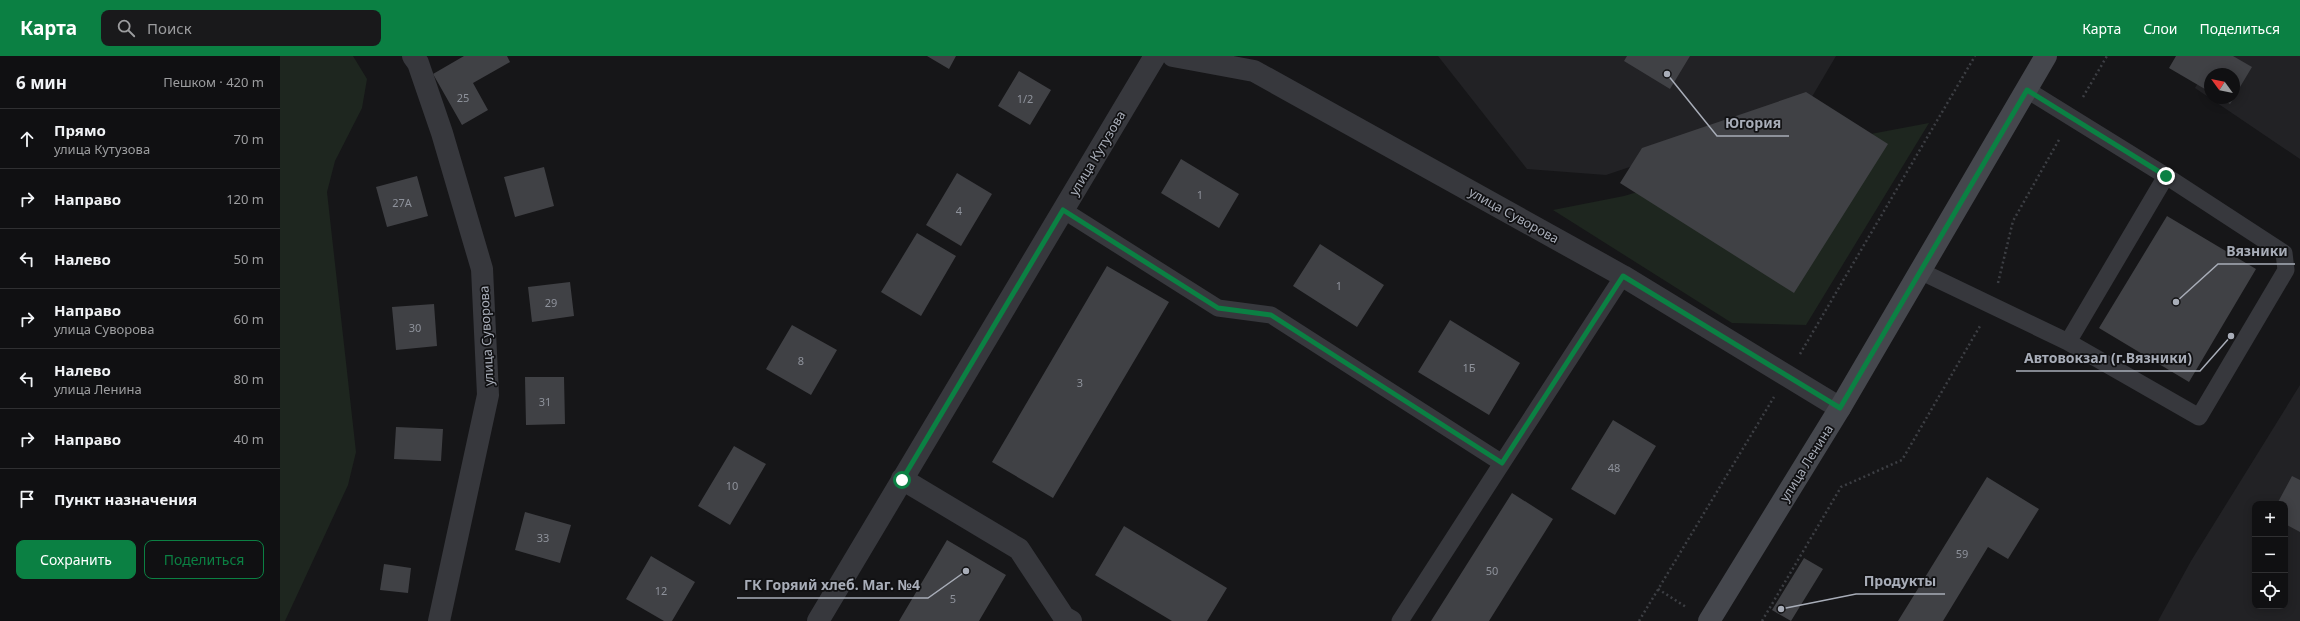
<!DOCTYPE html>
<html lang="ru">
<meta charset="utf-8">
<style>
body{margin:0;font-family:"Noto Sans",sans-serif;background:#19191b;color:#f1f3f6}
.controls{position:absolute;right:12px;bottom:12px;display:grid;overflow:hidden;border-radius:8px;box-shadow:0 2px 10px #0003}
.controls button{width:36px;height:36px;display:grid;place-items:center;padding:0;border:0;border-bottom:1px solid #303032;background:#101012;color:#f1f3f6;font:20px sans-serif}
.compass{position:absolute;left:1924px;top:12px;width:36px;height:36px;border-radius:50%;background:#101012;box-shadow:0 2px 10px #0003;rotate:303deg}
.stop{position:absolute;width:12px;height:12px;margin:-9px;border:3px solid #0b8043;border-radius:50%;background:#fff}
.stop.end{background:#0b8043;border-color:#fff;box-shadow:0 1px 4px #0008}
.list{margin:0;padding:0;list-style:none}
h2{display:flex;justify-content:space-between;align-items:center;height:52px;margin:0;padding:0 16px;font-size:17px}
h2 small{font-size:13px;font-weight:400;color:#9c9d9f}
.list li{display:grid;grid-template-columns:26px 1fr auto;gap:12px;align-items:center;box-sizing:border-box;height:60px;padding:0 16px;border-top:1px solid #303032}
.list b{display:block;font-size:15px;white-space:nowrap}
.list p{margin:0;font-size:13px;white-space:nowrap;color:#9c9d9f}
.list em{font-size:13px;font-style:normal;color:#9c9d9f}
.actions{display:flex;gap:8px;padding:12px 16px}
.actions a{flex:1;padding:9px 0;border:1px solid #0b8043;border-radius:8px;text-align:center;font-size:14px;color:#0b8043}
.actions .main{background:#0b8043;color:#fff}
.icon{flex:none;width:22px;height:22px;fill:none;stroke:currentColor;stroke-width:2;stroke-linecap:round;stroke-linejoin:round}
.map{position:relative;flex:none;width:2020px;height:565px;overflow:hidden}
header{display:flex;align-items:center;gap:24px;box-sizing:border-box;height:56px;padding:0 20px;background:#0b8043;color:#fff}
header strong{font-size:19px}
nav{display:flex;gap:22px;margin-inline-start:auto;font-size:14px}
.search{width:280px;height:36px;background:#19191b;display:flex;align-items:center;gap:10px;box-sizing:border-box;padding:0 14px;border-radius:8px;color:#9c9d9f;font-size:15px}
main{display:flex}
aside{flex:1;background:#101012}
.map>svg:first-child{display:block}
</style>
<header>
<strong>Карта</strong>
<div class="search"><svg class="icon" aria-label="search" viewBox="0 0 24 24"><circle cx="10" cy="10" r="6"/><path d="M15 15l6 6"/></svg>Поиск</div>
<nav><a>Карта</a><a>Слои</a><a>Поделиться</a></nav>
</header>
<main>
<aside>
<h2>6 мин<small>Пешком · 420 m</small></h2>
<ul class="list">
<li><svg class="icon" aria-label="ahead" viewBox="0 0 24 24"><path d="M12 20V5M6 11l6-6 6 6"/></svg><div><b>Прямо</b><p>улица Кутузова</p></div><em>70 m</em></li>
<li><svg class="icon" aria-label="right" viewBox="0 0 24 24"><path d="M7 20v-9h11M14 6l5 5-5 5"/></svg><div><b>Направо</b></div><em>120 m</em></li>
<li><svg class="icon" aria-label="left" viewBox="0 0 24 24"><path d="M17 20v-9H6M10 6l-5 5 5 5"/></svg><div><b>Налево</b></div><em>50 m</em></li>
<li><svg class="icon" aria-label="right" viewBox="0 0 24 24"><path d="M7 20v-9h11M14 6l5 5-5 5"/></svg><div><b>Направо</b><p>улица Суворова</p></div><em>60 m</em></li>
<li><svg class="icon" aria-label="left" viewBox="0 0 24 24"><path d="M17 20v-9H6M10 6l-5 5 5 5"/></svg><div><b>Налево</b><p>улица Ленина</p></div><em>80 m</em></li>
<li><svg class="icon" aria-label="right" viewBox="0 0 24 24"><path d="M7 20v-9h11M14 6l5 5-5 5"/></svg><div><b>Направо</b></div><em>40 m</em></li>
<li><svg class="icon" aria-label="arrive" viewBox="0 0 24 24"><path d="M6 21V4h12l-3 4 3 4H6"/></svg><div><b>Пункт назначения</b></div></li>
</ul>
<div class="actions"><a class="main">Сохранить</a><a>Поделиться</a></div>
</aside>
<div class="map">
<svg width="2020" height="565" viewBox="0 0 2020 565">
<rect width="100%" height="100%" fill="#161618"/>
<path fill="#222225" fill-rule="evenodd" d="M1158,0H1556L1523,56L1489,64L1326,119L1247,113Z
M1934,0H2020V103L1915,32ZM1930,18H1954V42H1930Z
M2020,329V565H1878L1911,505ZM1975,448H2005V550H1975Z"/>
<path fill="#1e261f" d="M0,0H73L87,23L82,52L55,105L47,136L76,396L68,429L5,565H0Z
M1649,67L1526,269L1452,267L1273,154L1344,140L1490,97Z"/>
<path fill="#404145" d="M184,0H227L230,6L193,27L208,54L182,69L153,18Z
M647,0H676L669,13Z
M1347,0H1410L1390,33L1344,5Z
M1896,0H1953L1972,11L1954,41V18H1930V36L1889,12Z
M739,15L771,34L750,69L718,50Z
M1526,36L1608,88L1514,237L1340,127L1362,92Z
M1940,42H1954L1950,48Z
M901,103L959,138L939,172L881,137Z
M264,111L274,150L235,161L224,121Z
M677,117L712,138L681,190L646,169Z
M137,120L148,160L107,171L96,131Z
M1887,160L1976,213L1909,326L1819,272Z
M637,177L676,200L641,260L601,236Z
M1040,188L1104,229L1077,271L1013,230Z
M827,210L889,246L773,442L712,406Z
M290,226L294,260L252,266L248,231Z
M154,248L157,290L116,294L112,251Z
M1170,264L1240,307L1209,359L1138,316Z
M512,269L557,294L531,339L486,313Z
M245,321H284L285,368L246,369Z
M1333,364L1376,390L1335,459L1291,433Z
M116,371L163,373L161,405L114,403Z
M454,390L486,408L450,469L418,450Z
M2012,420L2020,424V476L2005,468V448H1997Z
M1707,421L1759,453L1728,503L1708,491L1663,565H1618Z
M1232,437L1273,463L1209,565H1151Z
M245,456L291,469L280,507L235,494Z
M844,470L947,532L927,565H892L815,519Z
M667,484L726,519L699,565H619Z
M371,500L415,526L392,565H384L346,543Z
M1524,502L1543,513L1511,565L1492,554Z
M104,508L131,512L128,537L100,534Z"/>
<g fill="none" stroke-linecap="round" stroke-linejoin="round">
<path stroke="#3d3f44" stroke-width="2.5" stroke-dasharray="2 3" stroke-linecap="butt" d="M1803,41L1827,0
M1718,227L1733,165L1780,82
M1520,298L1695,0
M1378,533L1406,551
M1359,565L1494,341
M1482,565L1561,431L1622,404L1700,270"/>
<path stroke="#37383d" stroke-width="17" d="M783,154L938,252L991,259L1222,407
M1640,215L1788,286L1919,361L2006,214L2004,197L1886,120L1747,34
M1788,286L1886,120
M1120,565L1343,220"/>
<path stroke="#37383d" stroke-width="22" d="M133,0L138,7L162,77L202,213L208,339L159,565
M893,0L974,15L1343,220L1560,352
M622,423L739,493L784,561L791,565
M538,565L875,0"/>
<path stroke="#45474d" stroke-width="22" d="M1429,565L1560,352L1766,0"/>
</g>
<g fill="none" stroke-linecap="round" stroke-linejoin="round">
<path stroke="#0b8043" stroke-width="5" d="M622,424L783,154L938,252L991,259L1222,407L1343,220L1560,352L1747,34L1886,120"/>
</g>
<g text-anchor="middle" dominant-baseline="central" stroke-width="3.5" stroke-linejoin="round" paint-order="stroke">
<g font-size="11" fill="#8e929b">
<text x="183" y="41">25</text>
<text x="745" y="42">1/2</text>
<text x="920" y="138">1</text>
<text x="122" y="146">27А</text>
<text x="679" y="154">4</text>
<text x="1059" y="229">1</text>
<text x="271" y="246">29</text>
<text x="135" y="271">30</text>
<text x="521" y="304">8</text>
<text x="1189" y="311">1Б</text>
<text x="800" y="326">3</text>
<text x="265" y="345">31</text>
<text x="1334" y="411">48</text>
<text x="452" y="429">10</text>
<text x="263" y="481">33</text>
<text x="1682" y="497">59</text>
<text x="1212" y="514">50</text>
<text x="381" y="534">12</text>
<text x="673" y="542">5</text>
</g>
<g font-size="13" fill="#a8adb8" stroke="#111113">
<text transform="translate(817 97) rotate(-59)">улица Кутузова</text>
<text transform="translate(1234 159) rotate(29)">улица Суворова</text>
<text transform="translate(206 280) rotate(-93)">улица Суворова</text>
<text transform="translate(1526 407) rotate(-58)">улица Ленина</text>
</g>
</g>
<path fill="none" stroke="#a8adb8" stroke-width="1.5" d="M1387 18L1437 80H1509M1896 246L1938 208H2015M1951 280L1920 315H1736M1501 553L1576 538H1665M686 515L648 542H457"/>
<g fill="#a8adb8" stroke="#111113" stroke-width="1.5">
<circle cx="1387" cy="18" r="4"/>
<circle cx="1896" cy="246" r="4"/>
<circle cx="1951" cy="280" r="4"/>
<circle cx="1501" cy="553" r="4"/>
<circle cx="686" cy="515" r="4"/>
</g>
<g font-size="14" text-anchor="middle" font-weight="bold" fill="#a8adb8" stroke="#111113" stroke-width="3.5" stroke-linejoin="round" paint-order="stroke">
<text x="1473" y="72">Югория</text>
<text x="1977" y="200">Вязники</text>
<text x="1828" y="307">Автовокзал (г.Вязники)</text>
<text x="1620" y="530">Продукты</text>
<text x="552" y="534">ГК Горяий хлеб. Маг. №4</text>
</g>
</svg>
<div class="controls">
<button>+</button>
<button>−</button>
<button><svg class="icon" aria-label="locate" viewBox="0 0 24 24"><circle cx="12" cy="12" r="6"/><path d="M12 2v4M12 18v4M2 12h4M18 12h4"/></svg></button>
</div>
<svg class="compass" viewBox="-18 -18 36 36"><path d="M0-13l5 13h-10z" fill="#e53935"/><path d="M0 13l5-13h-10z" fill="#9c9d9f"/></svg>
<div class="stop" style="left:622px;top:424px"></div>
<div class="stop end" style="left:1886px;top:120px"></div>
</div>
</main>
